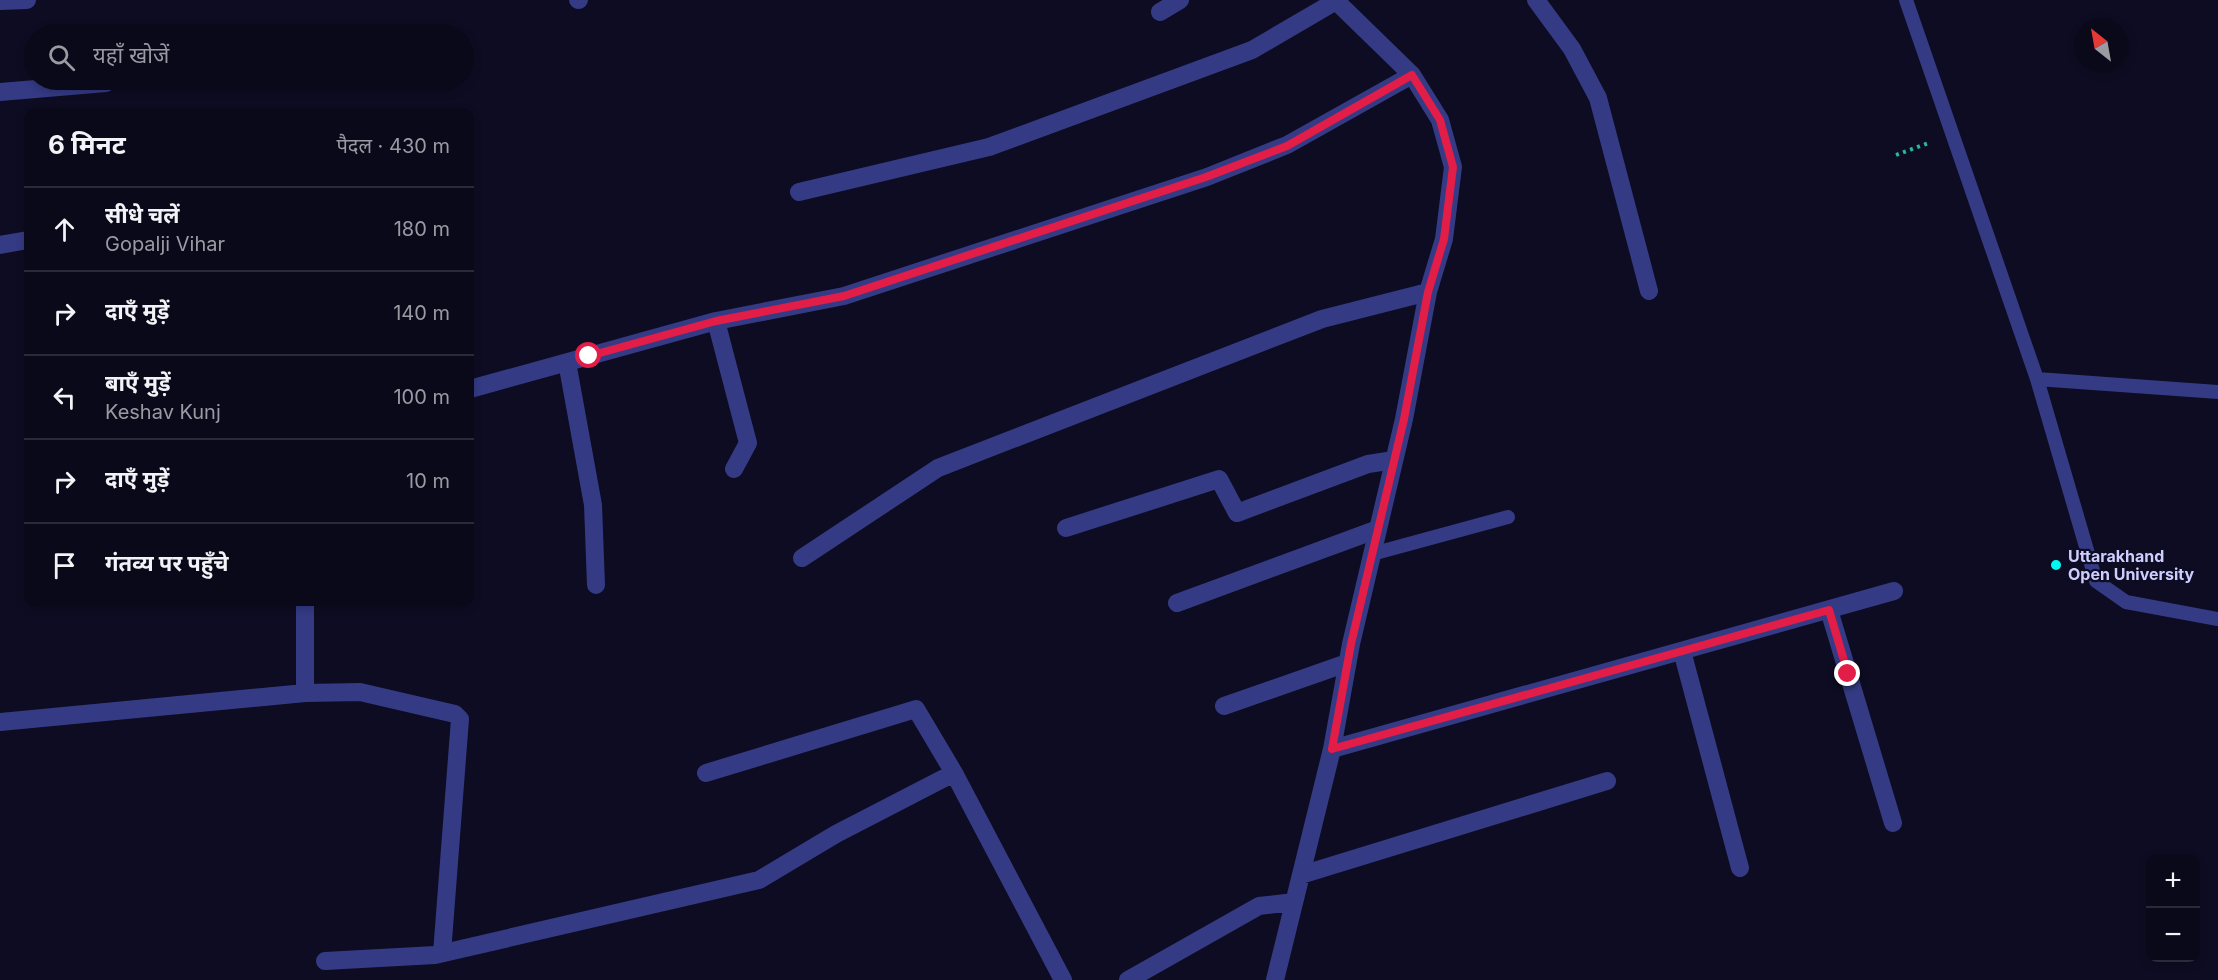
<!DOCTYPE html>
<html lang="hi">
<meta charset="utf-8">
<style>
body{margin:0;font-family:Inter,"Noto Sans Devanagari",sans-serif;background:#181727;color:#f1f3f6}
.controls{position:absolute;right:18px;bottom:18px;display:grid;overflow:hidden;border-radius:12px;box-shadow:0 3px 9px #0003}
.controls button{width:54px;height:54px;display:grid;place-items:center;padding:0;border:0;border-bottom:2px solid #2a2a39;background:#0a091a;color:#f1f3f6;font:30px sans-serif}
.compass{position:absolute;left:2074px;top:18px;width:54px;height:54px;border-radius:50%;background:#0a091a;box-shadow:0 3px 9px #0003;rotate:329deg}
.stop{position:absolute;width:18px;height:18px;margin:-14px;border:4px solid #e11d48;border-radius:50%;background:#fff}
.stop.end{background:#e11d48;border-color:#fff;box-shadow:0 2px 6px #0008}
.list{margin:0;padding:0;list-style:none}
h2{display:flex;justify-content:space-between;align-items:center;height:78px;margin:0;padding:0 24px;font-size:26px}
h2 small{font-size:20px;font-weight:400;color:#999aa2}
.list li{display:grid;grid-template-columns:39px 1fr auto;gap:18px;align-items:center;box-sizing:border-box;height:84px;padding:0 24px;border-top:2px solid #2a2a39}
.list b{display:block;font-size:22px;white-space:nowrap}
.list p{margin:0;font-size:20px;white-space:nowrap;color:#999aa2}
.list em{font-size:20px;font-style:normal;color:#999aa2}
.icon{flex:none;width:33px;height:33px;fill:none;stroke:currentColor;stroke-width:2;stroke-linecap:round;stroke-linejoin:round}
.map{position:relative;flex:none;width:2218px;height:980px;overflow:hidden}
.search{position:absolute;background:#0a091a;box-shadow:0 3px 9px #0003;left:24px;top:24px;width:450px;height:66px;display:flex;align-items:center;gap:15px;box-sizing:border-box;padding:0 21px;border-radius:33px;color:#999aa2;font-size:22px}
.panel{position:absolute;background:#0a091a;box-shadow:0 3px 9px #0003;left:24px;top:108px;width:450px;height:498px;border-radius:12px}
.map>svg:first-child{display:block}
</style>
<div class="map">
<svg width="2218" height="980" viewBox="0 0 2218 980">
<rect width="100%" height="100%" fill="#0d0c22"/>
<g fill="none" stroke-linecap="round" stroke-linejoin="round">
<path stroke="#27b99e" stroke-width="4" stroke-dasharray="3 4.5" stroke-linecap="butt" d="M1896,155L1931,142"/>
<path stroke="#343b84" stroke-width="14" d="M1906,0L2037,379L2096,581L2126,602L2218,619
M2037,379L2218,392
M1372,554L1508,517"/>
<path stroke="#343b84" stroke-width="18" d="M578,0H579
M1536,0L1572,49L1598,98L1649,291
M0,1L27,0
M1160,12L1180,0
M0,92L106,83
M799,192L989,147L1252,50L1336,1
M0,245L28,240
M716,321L748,443L734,469
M567,362L593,505L596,585
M470,389L716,321L844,296L1207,177L1287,145L1412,75
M1066,528L1219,479L1237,513L1368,464L1394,460
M802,558L938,468L1322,319L1428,292
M305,602V693
M1177,603L1378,529
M1829,610L1893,823
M1682,651L1740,868
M1224,706L1347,663
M0,722L305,693L360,692L455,714L460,719L442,953
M1332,749L1894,591
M706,773L916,709L954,773L1063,980
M1301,875L1607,781
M325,961L435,955L759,880L836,834L954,773
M1128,980L1259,906L1294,902
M1275,980L1332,749L1351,644L1404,419L1428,292L1444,239L1453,167L1440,120L1412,75L1335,0"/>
</g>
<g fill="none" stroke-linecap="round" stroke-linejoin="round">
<path stroke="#e11d48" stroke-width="8" d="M589,356L716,321L844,296L1206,177L1287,146L1412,75L1440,120L1453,167L1444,239L1428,292L1404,419L1351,644L1332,749L1829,610L1848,674"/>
</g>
<circle fill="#00f8f2" stroke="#0d0c22" stroke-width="2" cx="2056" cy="565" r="6"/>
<g text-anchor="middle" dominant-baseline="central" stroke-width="4.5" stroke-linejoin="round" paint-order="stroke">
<g font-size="16" font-weight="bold" fill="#cdceff" stroke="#0d0c22" text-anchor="start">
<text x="2068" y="556">Uttarakhand<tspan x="2068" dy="18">Open University</tspan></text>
</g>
</g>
</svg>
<div class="controls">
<button>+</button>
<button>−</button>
</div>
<svg class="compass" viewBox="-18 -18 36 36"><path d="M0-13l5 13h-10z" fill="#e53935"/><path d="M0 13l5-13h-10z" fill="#999aa2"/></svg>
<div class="stop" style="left:589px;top:356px"></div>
<div class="stop end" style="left:1848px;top:674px"></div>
<div class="search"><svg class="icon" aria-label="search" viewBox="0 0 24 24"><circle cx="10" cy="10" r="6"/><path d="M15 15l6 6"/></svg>यहाँ खोजें</div>
<section class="panel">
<h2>6 मिनट<small>पैदल · 430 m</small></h2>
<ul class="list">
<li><svg class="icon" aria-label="ahead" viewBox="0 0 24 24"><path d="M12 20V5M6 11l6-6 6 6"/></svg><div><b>सीधे चलें</b><p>Gopalji Vihar</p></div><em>180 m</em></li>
<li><svg class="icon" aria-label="right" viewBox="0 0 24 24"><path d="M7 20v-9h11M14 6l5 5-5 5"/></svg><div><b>दाएँ मुड़ें</b></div><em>140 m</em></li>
<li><svg class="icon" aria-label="left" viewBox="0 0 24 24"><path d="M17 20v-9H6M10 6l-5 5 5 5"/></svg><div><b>बाएँ मुड़ें</b><p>Keshav Kunj</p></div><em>100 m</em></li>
<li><svg class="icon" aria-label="right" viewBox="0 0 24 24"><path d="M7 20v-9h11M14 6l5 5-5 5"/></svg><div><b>दाएँ मुड़ें</b></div><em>10 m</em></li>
<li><svg class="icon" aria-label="arrive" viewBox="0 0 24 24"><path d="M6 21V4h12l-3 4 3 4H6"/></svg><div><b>गंतव्य पर पहुँचे</b></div></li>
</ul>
</section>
</div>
